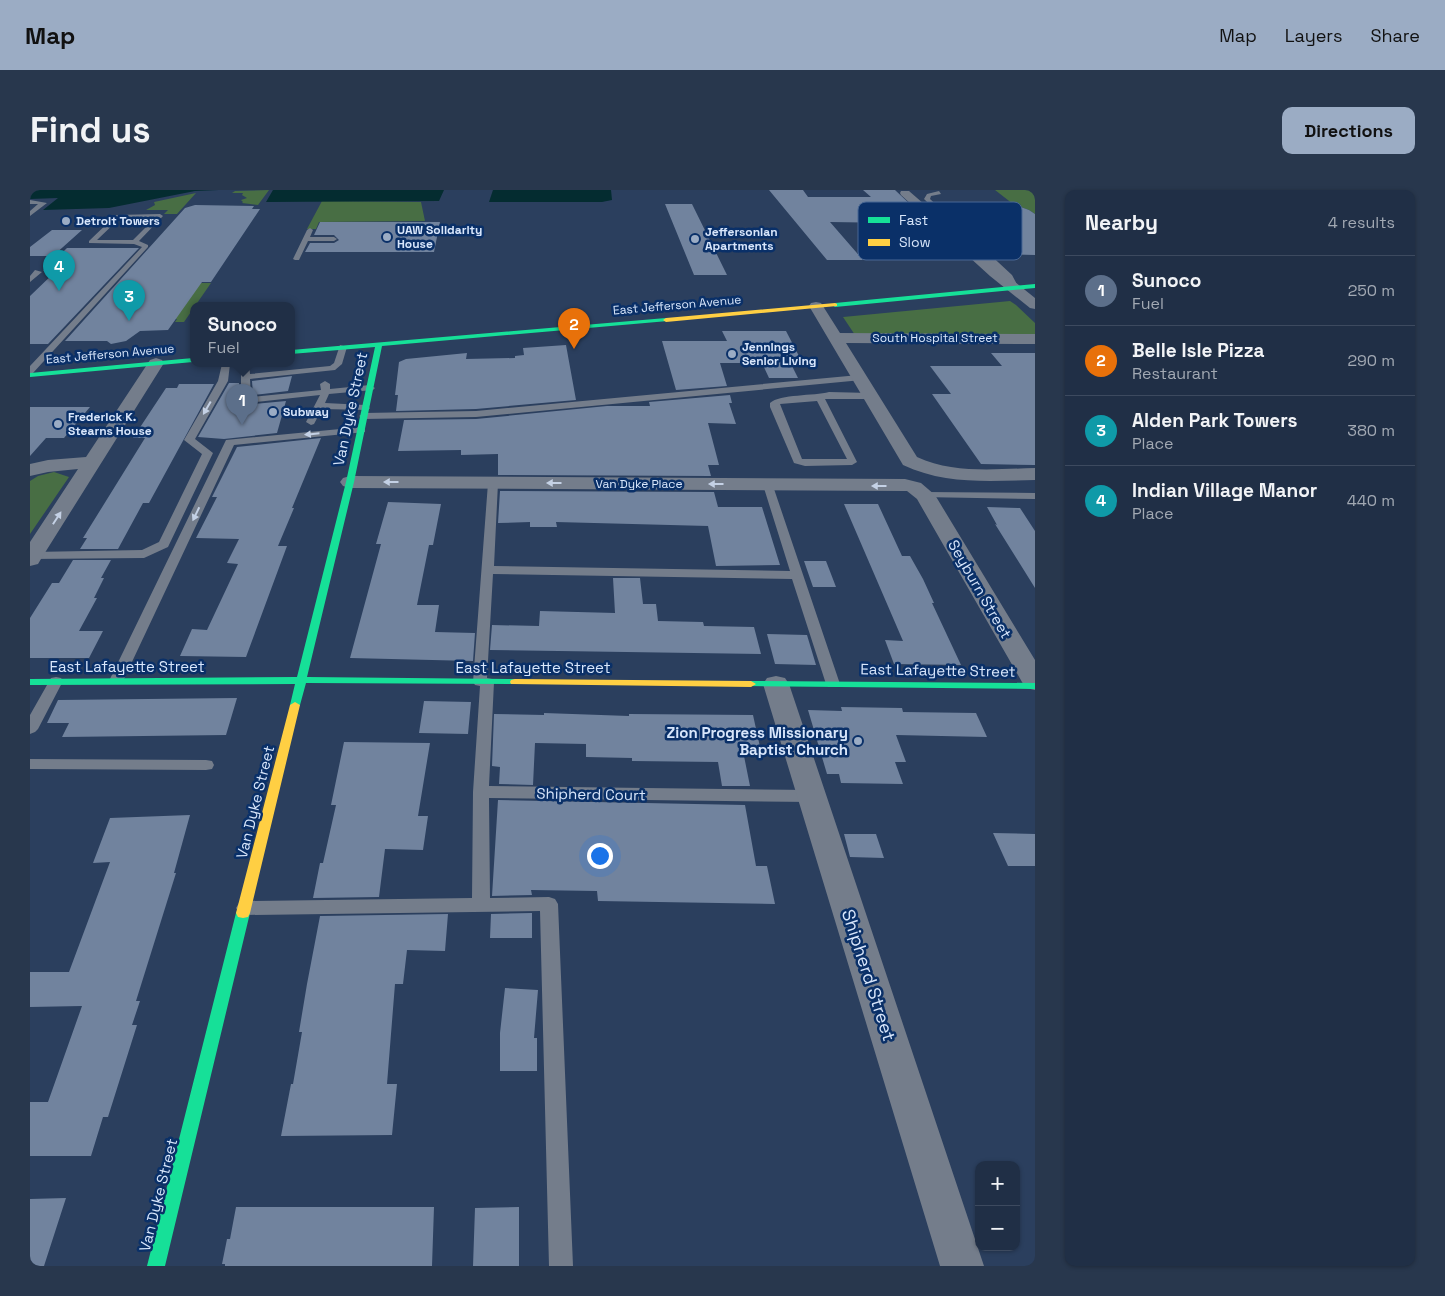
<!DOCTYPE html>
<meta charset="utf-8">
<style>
body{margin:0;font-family:"Space Grotesk",sans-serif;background:#28374d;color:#f1f3f6}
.controls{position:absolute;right:15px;bottom:15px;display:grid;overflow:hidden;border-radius:10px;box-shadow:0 1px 4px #0004}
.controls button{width:45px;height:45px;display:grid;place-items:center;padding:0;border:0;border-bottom:1px solid #3d4a5f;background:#202f46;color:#f1f3f6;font:25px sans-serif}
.you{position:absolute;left:569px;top:665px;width:18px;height:18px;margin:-12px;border:4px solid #fff;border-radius:50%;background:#1a73e8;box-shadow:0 0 0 8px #1a73e833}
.badge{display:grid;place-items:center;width:32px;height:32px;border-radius:50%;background:#9bacc4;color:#fff;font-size:16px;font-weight:700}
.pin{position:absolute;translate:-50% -41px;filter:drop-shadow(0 1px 2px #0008)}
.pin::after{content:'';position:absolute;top:26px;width:18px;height:15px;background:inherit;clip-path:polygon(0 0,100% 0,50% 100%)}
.popup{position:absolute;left:160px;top:112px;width:105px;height:65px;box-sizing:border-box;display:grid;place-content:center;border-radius:10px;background:#202f46;filter:drop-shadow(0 1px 4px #0005);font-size:16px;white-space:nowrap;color:#a2a9b3}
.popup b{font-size:19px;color:#f1f3f6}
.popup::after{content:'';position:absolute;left:50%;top:100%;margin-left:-10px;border:10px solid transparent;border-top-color:#202f46}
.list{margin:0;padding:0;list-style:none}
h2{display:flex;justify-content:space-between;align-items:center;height:65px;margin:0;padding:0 20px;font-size:21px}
h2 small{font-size:16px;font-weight:400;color:#a2a9b3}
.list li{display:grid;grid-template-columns:32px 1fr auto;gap:15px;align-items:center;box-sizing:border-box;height:70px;padding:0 20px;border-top:1px solid #3d4a5f}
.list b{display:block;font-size:19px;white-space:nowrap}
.list p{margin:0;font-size:16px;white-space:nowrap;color:#a2a9b3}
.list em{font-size:16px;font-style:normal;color:#a2a9b3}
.map{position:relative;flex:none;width:1005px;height:1076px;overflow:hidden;border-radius:10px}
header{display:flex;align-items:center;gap:30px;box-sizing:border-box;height:70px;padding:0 25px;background:#9bacc4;color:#111}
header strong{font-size:24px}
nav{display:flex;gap:28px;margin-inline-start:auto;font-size:18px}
.intro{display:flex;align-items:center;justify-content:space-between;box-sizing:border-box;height:120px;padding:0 30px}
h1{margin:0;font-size:35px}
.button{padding:12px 22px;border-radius:10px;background:#9bacc4;color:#111;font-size:18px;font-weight:700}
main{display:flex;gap:30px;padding:0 30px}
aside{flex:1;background:#202f46;border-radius:10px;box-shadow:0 1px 4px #0004}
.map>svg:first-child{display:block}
</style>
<header>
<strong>Map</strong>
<nav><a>Map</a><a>Layers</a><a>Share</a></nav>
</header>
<div class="intro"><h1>Find us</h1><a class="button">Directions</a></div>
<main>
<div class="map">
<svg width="1005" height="1076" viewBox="0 0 1005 1076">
<rect width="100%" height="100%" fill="#2b3f5e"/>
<path fill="#486e44" d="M239,0L228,15L212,13L213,12L211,10L217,8L212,5L213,3H202L205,1Z
M965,0H1005V24L999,20L983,14Z
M166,3L147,24H134L138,20H116L125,15L124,12Z
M292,11L391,12L395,31L289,32L286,39H277Z
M154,93H181L154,132H145L147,129H142Z
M980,111L986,115L1005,133V146L825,145L813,127Z
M24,282L39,287L0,344V291L8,286Z"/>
<path fill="#042c30" d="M0,0H189L165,1L79,18L13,20L28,8L0,9Z
M243,0H414L409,11L236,12Z
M463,0H581L582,10L572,12H459Z"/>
<path fill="#71839e" d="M739,0H773L778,7H841L833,0H865L933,64H930L936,70H900L866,33L800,32L833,70H797Z
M635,14H662L697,85H664Z
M908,14H983L999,20L1005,24V65L963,64Z
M165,15L224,16L222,19H230L181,92H172L138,140L110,141L96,151L81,154L77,151H35L155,18Z
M290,32H410L404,62H275L280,53H304L309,50L304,45H284Z
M22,40H52L23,66H0V57Z
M37,58H109L18,154H0V106L26,81H13Z
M692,141H756L770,168H758L768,188H739L732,173H690L697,196L646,200L632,151H697Z
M536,155L546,210L446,219L366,221L368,205H365L369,172L376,169L437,163L436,169L485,168V166L494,165L493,158Z
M961,163H1005V275L951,274L902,204H921L900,176H972Z
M262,186L258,201L223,205L222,191Z
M199,193H209V210L215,215L256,211L247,243L194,249L168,247Z
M149,194H184L119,313H113L88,359H50L57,348H53L115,248H103L136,198H147Z
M700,205L702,213H699L706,234L678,233L689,275H678L681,286L468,285V264L431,265V260L368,261L374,230L446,229L577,216H620L619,212Z
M0,217H60L34,248H16L0,266Z
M291,248L262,318H264L248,356H257L216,467L150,466L162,439L177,440L208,374L197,373L209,349L166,348L187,307H182L207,257Z
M470,301L684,302L688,317H732L750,375L686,376L678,336L526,332L527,337H500V332L468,333Z
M358,312L411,314L403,355H399L387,415H409L405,442L445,443L443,471L320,468L351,354H346Z
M814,314H848L872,366H880L893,389L904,413H902L931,475L864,474L855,450L873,451Z
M957,317L990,318L1005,341V398L965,334L967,335Z
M43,370H81L71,388H74L64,408H67L49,441H73L59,468H0V428L22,393H29Z
M774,371H796L806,397H783Z
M583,388H610L613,414H626L628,431L673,432L674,436L724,437L731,464L460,460L462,435L509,436L510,421L585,423Z
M737,444L777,445L786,475L745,474Z
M207,508L196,545L32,547L39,533H17L28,510Z
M394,511L441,512L438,544L389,543Z
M811,517L872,518L873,522L946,523L957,547L866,545L876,572H865L873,594L811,593L809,584H797L778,520L812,521Z
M514,523L599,526V524L723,525L732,566H714L720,596H692L688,572L602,571V568L556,567V554L505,553L503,595L469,594L470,577L462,576L464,524L514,525Z
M314,552L400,553L388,626H398L393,660L355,659L349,707L283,708L290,673H293L306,615H301Z
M468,610L715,615L726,676H737L745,714L568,711L567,701L501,700L502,705L462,706Z
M160,625L144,683H146L106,811H110L102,835H107L78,927H73L61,966H0V912H18L52,816L0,817V782H39L80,672L63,673L80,628Z
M963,643L1005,644V676H978Z
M814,644H846L854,668L820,667Z
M502,723V748H460L461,724Z
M418,724L415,761L377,760L373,794H365L357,894H367L362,945L251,946L261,894H263L272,842H269L277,794L290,726Z
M475,798L508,800L504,848H507V881H470V843Z
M36,1008L14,1076H0V1009Z
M206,1017H404L402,1076H195V1074H192L197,1049H200Z
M489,1017V1076H443L445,1018Z"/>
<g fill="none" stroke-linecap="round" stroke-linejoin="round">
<path fill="#747d8b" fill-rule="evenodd" d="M909,1L911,4L901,6L900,9L982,85L989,98L988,100H982L976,88L894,9L897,4Z
M0,10L17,13L0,26V21L8,14H0Z
M86,25L130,24L133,26L109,51L118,55V57L3,183L0,184V176L112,57L104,54L59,53V51ZM90,28H125L103,50H67Z
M280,38L283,40L280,47H304L307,49L304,51H278L269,70H265L263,69L277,40Z
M5,80L12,82L0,92V86Z
M310,155L317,157L312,174L305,180L220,189L221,207L291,200L290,194L295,191L300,194V199L340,195L345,198L343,200L299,204L295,213L335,215L340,218L338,220L292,219L284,234L281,235L276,232L290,205L216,213L211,210V174H219L220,184L300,176L304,173Z
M192,174H200L198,191L165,249L183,263L138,357L114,368L0,369V363L2,362L112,360L129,352L172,264L154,250L188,191Z
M829,185L834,188L832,190L446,227L334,229L329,226L334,223L446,221Z
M799,202L840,203L845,206L840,209H795L827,272L822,275L775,276L764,273L740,217V213C750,204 784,206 799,202ZM787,211L817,269H772L750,214Z
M331,237L335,238V242L204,255L93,491L91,494H81L79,491L196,250Z
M463,290L468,293L464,376L760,381L733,295L738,292L742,293L810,494L808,497H798L796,494L762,389L463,384L457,488L462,489L464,492L459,596L782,600L788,602L790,606L788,610L782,612L459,608L460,708L519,707L525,709L528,714L543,1076H519L510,721L215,725L209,723L206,718L209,713L215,711L442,708L443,602L450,496L445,495L443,492L458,293Z
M895,302L1005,303V309L891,307L889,305Z
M26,487L31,488L33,491L8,539L5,542L0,544V525L21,488Z
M0,569L176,570L182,571L184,575L182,579L176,580L0,579Z"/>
<path fill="#747d8b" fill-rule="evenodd" d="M871,1H879L970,80L1005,108V119L1000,118L960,86L871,5L870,3Z
M786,112L791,113L810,143L1005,144V154L816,153L887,267C924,284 965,279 1005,278V290C960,291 915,295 873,275L779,116L781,113Z
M126,168L132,170L134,173L11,369L8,374L0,376V352L48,279L18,282L0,286V274L18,270L56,267L120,170Z
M320,286L875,289L891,293L905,305L1005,470V500L996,498L992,492L887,309L877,301L320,298L313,296L310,292L313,288Z
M746,486L755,488L759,494L954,1076H910L733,494L737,488Z"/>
<path fill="#16e098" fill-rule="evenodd" d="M1005,94V98L805,117L802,115L805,113Z
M636,128L638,129V131L352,156L324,292L277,487L485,489L489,490L490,492L489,494L276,493L270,515L265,518L260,515L265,494L0,495V489L267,487L316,292L345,157L261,164V160Z
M163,168V172L0,187V183Z
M721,491L1005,493V499L717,496L716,494Z
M213,718L218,719L220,723L135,1076H117L206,723L208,719Z"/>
<path fill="#ffcf43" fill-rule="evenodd" d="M805,113L807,114V116L636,132L633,130L636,128Z
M485,489L721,491L726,494L721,497L481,494L480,492L481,490Z
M265,512L270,515L220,723L218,727L213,728L208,727L206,723L260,515Z"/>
</g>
<defs><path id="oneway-solid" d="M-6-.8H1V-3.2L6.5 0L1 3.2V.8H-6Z" transform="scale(1.25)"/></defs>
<g fill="#c4d1e5">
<use href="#oneway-solid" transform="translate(177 218) rotate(120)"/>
<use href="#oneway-solid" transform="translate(282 244) rotate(174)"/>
<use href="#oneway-solid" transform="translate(361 292) rotate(-180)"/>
<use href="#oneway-solid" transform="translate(524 293) rotate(-180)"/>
<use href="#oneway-solid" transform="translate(686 294) rotate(-180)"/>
<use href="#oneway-solid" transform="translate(849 296) rotate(-180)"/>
<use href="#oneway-solid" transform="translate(166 324) rotate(116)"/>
<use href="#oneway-solid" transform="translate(27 328) rotate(-57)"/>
</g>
<g fill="#9bacc4" stroke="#0a3068" stroke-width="2">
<circle cx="36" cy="31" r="5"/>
<circle cx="357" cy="47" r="5"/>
<circle cx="665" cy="49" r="5"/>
<circle cx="702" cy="164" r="5"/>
<circle cx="243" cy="222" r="5"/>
<circle cx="28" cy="234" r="5"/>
<circle cx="828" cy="551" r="5"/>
</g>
<g text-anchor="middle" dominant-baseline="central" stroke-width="5" stroke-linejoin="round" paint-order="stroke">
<g font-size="12" font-weight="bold" fill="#d8e6fb" stroke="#0a3068" text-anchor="start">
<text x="46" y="31">Detroit Towers</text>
<text x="367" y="40">UAW Solidarity<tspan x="367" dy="14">House</tspan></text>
<text x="675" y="42">Jeffersonian<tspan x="675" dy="14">Apartments</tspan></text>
<text x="712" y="157">Jennings<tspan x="712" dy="14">Senior Living</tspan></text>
<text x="253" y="222">Subway</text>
<text x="38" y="227">Frederick K.<tspan x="38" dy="14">Stearns House</tspan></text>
</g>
<g font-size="12" fill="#d8e6fb" stroke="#0a3068">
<text transform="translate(647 115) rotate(-5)">East Jefferson Avenue</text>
<text x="905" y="148">South Hospital Street</text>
<text transform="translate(80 164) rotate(-5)">East Jefferson Avenue</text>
<text x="609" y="294">Van Dyke Place</text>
</g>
<g font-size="15" fill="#d8e6fb" stroke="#0a3068">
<text transform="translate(320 219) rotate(-78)">Van Dyke Street</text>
<text transform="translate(950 399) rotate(60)">Seyburn Street</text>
<text x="97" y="476">East Lafayette Street</text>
<text x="503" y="477">East Lafayette Street</text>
<text transform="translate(908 480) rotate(1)">East Lafayette Street</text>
<text transform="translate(561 604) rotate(1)">Shipherd Court</text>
<text transform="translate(225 612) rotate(-76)">Van Dyke Street</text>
<text transform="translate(128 1005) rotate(-76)">Van Dyke Street</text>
</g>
<g font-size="15" font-weight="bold" fill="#d8e6fb" stroke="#0a3068" text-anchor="end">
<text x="818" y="542">Zion Progress Missionary<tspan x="818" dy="17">Baptist Church</tspan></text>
</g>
<g font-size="18" fill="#d8e6fb" stroke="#0a3068">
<text transform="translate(839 785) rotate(72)">Shipherd Street</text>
</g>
</g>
<rect x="828" y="12" width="164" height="58" rx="8" fill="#0a3068" stroke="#486794" stroke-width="1"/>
<rect x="838" y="27" width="22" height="6" fill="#16e098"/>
<rect x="838" y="49" width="22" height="7" fill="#ffcf43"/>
<g font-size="14" fill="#d8e6fb">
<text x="869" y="35">Fast</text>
<text x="869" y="57">Slow</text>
</g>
</svg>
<div class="controls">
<button>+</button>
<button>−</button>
</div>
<div class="you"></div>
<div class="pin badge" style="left:212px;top:235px;background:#5c6f8a">1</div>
<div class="popup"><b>Sunoco</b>Fuel</div>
<div class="pin badge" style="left:544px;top:159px;background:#e8710a">2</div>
<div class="pin badge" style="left:99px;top:131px;background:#0f9aa8">3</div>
<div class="pin badge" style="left:29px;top:101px;background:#0f9aa8">4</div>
</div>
<aside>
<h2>Nearby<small>4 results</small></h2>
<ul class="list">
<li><span class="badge" style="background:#5c6f8a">1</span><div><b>Sunoco</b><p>Fuel</p></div><em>250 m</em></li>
<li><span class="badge" style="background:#e8710a">2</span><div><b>Belle Isle Pizza</b><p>Restaurant</p></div><em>290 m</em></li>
<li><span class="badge" style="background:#0f9aa8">3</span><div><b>Alden Park Towers</b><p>Place</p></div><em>380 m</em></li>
<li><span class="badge" style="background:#0f9aa8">4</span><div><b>Indian Village Manor</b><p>Place</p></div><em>440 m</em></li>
</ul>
</aside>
</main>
